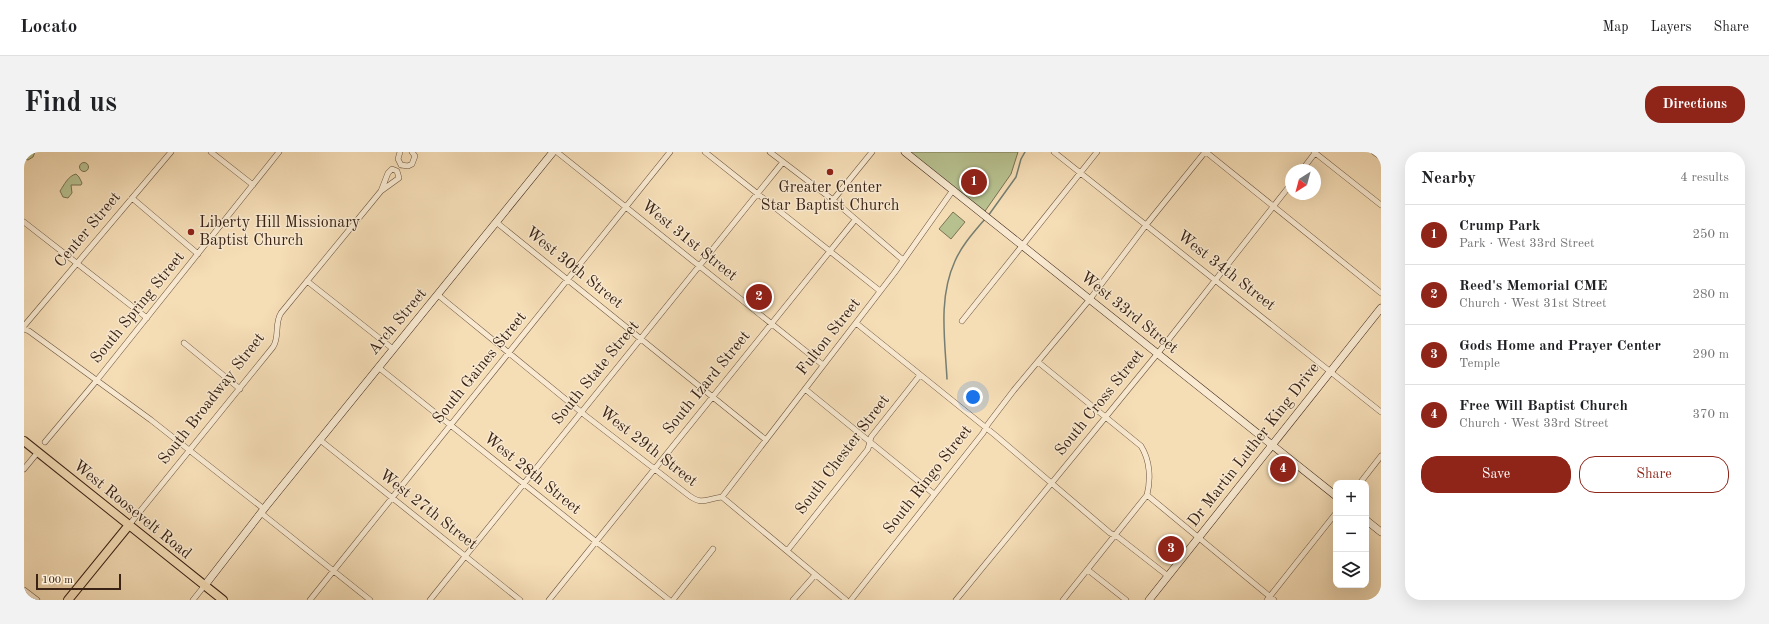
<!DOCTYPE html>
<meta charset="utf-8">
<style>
body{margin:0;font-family:"Old Standard TT",serif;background:#f2f2f2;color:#202124}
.controls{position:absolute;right:12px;bottom:12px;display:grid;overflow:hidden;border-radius:8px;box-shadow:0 4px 16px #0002}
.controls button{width:36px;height:36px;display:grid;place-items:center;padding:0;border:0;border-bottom:1px solid #e0e0e0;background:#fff;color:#202124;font:20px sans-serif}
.compass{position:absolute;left:1261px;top:12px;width:36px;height:36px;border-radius:50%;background:#fff;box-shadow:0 4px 16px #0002;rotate:216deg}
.scale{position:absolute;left:12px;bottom:10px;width:85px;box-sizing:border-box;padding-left:4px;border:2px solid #3a2215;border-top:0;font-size:11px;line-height:14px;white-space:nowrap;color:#3a2215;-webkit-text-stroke:3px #f8e9d0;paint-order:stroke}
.you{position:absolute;left:949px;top:245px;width:14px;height:14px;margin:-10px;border:3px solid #fff;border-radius:50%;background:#1a73e8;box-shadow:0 0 0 6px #1a73e833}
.badge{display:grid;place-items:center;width:26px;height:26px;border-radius:50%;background:#8f2418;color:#fff;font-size:13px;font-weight:700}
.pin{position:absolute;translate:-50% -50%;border:2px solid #fff;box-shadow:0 1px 4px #0006}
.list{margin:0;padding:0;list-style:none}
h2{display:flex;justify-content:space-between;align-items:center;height:52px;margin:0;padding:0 16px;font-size:17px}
h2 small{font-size:13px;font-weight:400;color:#757577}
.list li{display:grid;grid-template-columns:26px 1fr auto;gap:12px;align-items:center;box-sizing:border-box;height:60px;padding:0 16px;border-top:1px solid #e0e0e0}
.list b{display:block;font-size:15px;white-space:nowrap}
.list p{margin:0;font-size:13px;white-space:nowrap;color:#757577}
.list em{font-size:13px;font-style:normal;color:#757577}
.actions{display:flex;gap:8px;padding:12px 16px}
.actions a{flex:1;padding:9px 0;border:1px solid #8f2418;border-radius:16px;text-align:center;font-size:14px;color:#8f2418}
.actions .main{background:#8f2418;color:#fff}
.icon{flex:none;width:22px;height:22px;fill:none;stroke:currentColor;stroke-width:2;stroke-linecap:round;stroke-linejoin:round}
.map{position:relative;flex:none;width:1357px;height:448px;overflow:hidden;border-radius:16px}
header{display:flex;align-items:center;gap:24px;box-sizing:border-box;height:56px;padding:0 20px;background:#fff;border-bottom:1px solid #e0e0e0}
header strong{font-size:19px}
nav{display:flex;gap:22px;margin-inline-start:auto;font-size:14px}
.intro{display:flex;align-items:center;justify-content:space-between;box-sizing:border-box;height:96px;padding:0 24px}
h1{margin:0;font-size:28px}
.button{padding:10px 18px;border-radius:16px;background:#8f2418;color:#fff;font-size:14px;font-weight:700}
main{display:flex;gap:24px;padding:0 24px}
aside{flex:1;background:#fff;border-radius:16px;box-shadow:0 4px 16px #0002}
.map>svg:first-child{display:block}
</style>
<header>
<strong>Locato</strong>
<nav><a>Map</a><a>Layers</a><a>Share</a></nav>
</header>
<div class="intro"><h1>Find us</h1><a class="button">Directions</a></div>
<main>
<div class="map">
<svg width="1357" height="448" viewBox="0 0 1357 448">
<rect width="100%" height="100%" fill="#f5ddb6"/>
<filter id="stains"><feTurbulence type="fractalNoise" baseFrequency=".005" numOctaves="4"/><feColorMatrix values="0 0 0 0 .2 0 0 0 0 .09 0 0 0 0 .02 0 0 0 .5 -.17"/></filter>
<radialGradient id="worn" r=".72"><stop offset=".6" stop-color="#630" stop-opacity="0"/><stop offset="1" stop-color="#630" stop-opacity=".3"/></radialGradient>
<path fill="#b8c291" stroke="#797253" d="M0,0H11L9,5L4,8L0,7Z
M881,0H994L987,22L959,62Z
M55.5 15a4.5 4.5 0 1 1 9 0a4.5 4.5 0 1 1-9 0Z
M52,22L55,25L58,31L57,33H47L48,41L44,46L39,45L36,39C40,33 44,24 52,22Z
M929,60L941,70L927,87L915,77Z"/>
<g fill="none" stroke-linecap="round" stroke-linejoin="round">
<path stroke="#757e72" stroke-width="1.5" d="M964,64L992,25L997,7L1001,0
M923,227C921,188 914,146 931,109C938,93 950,80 961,67"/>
<defs>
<path id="street" d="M187,0L229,33
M376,0L374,7L377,13
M533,0L799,213
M681,0L856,139
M746,0L809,48L879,108
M1030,0L1357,260
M1182,0L1357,141
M1290,0L1357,53
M1350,0L1357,5
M377,13L384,14L388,12L391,4L388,0
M368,17L373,19L375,26L357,39L364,21Z
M1278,18L1291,1
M108,46L174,102
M809,48L848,0
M0,70L123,166
M472,70L742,288
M283,129L369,197
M414,143L562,264L663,342C678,354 681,347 698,345L822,448
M938,169L1073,0
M832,171L971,283L1086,381L1094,385L1144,424
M0,174L147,0
M0,177L5,179L127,268L240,357
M160,191L216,237
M1014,210L1117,294C1126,308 1127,327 1123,343
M354,215L645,448
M781,237L910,342
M296,288L496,448
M21,290L73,228L255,0
M0,317L14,300
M1336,331L1357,304
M1123,343L1250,448
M698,345L871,120L929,38
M237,361L346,448
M105,373L249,195C256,185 250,172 257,161L357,39
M763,399L844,297L847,285L896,223
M1064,418L1102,448
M0,438L13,448
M169,448L181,433
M286,448L646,0
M406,448L759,10
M525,448L831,68
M649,448L689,397
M769,448L791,423
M827,448L959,281L964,272L990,238L1066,147L1122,73L1181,0
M932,448L1134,201L1267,32
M1039,448L1123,343
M1243,448L1312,361"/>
<path id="secondary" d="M881,0L1312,344
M1342,368L1357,380
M181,433L243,353L529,0
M1125,448L1357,156"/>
<path id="primary" d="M0,289L199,448
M44,448L105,373"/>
</defs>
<use href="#street" stroke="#69513d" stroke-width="6"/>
<use href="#secondary" stroke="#3a2215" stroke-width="8"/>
<use href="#primary" stroke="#3a2215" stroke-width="10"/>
<use href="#street" stroke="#f8e9d0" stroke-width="5"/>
<use href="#secondary" stroke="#f8e9d0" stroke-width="7"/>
<use href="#primary" stroke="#f5ddb6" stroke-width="8"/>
</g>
<g fill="#8f2418" stroke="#f8e9d0" stroke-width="1.5">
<circle cx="806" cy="20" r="4"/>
<circle cx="167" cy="80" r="4"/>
</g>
<g text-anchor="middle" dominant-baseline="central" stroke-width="3" stroke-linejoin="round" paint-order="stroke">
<g font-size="16" fill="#3a2215" stroke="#f8e9d0">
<text x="806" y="36">Greater Center<tspan x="806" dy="18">Star Baptist Church</tspan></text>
<text x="175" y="71" text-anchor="start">Liberty Hill Missionary<tspan x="175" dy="18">Baptist Church</tspan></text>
</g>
<g font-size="16" fill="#3a2215" stroke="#f8e9d0">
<text transform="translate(64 78) rotate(-50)">Center Street</text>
<text transform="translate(665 89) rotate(39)">West 31st Street</text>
<text transform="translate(550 116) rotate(39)">West 30th Street</text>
<text transform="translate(1202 119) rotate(38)">West 34th Street</text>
<text transform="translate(114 156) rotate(-51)">South Spring Street</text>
<text transform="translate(1105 161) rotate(39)">West 33rd Street</text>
<text transform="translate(374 170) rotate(-50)">Arch Street</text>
<text transform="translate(805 185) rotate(-52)">Fulton Street</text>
<text transform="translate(456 216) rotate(-51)">South Gaines Street</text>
<text transform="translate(572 221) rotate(-51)">South State Street</text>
<text transform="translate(683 231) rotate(-51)">South Izard Street</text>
<text transform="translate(188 247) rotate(-52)">South Broadway Street</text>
<text transform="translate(1076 251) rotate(-51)">South Cross Street</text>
<text transform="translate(1230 293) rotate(-52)">Dr Martin Luther King Drive</text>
<text transform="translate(624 295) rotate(38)">West 29th Street</text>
<text transform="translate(819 303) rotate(-53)">South Chester Street</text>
<text transform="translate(508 322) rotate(39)">West 28th Street</text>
<text transform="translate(904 328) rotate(-52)">South Ringo Street</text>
<text transform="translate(108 358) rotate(39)">West Roosevelt Road</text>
<text transform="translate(404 358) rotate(38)">West 27th Street</text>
</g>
</g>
<rect width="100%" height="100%" filter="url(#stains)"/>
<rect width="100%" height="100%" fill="url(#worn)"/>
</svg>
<div class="controls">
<button>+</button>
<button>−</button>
<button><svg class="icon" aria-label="layers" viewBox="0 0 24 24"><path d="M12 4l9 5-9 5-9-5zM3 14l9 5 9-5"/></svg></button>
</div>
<svg class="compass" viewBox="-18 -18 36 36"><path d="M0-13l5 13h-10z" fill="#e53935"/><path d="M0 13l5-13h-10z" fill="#757577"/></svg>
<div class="scale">100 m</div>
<div class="you"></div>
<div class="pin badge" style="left:950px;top:30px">1</div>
<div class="pin badge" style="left:735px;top:145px">2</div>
<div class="pin badge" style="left:1147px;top:397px">3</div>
<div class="pin badge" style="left:1259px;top:317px">4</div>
</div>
<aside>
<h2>Nearby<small>4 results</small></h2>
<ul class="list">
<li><span class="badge">1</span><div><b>Crump Park</b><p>Park · West 33rd Street</p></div><em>250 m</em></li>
<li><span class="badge">2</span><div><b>Reed's Memorial CME</b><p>Church · West 31st Street</p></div><em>280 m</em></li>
<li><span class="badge">3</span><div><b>Gods Home and Prayer Center</b><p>Temple</p></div><em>290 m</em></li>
<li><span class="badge">4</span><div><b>Free Will Baptist Church</b><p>Church · West 33rd Street</p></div><em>370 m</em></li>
</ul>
<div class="actions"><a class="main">Save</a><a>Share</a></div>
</aside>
</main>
